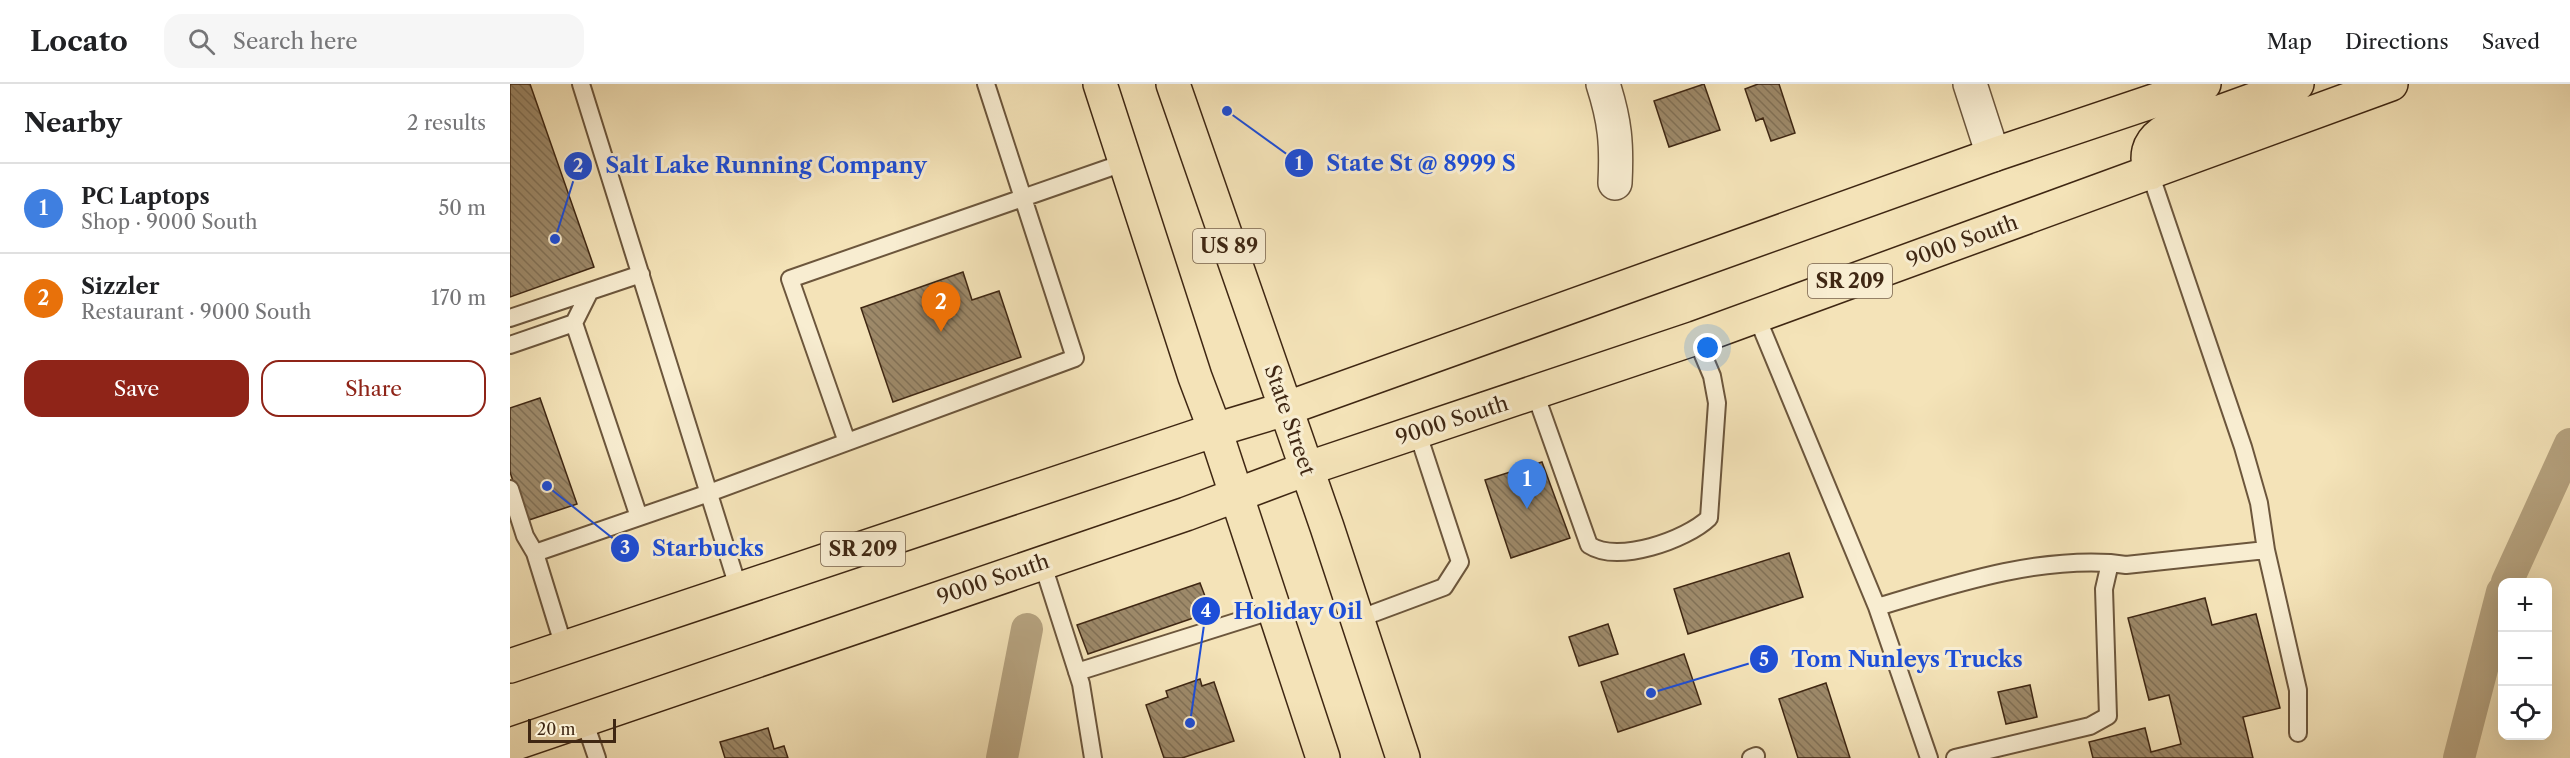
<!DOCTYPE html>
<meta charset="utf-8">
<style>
body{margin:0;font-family:"Libre Caslon Text",serif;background:#f6f6f6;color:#202124}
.controls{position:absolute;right:18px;bottom:18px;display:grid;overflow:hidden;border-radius:12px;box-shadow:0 6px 24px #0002}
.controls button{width:54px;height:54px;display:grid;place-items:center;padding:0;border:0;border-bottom:2px solid #e0e0e0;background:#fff;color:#202124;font:30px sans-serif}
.scale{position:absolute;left:18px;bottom:15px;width:88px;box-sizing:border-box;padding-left:6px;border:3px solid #3f2713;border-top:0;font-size:16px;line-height:21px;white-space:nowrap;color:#3f2713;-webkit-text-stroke:4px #f8edd1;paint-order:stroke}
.you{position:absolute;left:1198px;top:264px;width:21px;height:21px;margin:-15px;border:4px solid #fff;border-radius:50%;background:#1a73e8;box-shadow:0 0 0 9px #1a73e833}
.badge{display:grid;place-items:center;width:39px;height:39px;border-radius:50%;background:#8f2418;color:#fff;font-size:20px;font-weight:700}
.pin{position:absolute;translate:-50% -50px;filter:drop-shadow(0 2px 3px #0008)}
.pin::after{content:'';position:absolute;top:32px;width:21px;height:18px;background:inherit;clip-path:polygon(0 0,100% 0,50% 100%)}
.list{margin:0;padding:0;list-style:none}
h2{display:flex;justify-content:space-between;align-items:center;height:78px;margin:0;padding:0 24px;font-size:26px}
h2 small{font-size:20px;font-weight:400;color:#757577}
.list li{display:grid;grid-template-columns:39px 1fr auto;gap:18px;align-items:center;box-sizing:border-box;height:90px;padding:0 24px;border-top:2px solid #e0e0e0}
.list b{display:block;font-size:22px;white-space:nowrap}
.list p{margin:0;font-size:20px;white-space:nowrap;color:#757577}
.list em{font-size:20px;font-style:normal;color:#757577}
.actions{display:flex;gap:12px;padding:18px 24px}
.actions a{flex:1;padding:14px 0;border:2px solid #8f2418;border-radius:18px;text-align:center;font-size:21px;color:#8f2418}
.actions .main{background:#8f2418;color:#fff}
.icon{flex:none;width:33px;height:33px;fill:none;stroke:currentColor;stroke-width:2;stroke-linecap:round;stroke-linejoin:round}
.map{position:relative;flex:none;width:2060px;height:674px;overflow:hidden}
header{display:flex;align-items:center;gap:36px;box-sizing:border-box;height:84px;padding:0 30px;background:#fff;border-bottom:2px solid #e0e0e0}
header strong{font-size:28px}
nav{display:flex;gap:33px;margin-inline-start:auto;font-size:21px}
.search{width:420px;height:54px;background:#f6f6f6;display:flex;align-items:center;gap:15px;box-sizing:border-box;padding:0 21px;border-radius:18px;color:#757577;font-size:22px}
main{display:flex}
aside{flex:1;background:#fff}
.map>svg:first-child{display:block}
</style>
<header>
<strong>Locato</strong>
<div class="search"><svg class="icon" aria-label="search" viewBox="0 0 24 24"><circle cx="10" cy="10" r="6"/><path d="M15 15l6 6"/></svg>Search here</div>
<nav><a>Map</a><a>Directions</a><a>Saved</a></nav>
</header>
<main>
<aside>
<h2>Nearby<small>2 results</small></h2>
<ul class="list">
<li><span class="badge" style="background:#3f7fe0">1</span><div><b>PC Laptops</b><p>Shop · 9000 South</p></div><em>50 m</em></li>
<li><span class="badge" style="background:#e8710a">2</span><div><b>Sizzler</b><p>Restaurant · 9000 South</p></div><em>170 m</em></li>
</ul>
<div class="actions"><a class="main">Save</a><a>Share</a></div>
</aside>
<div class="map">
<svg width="2060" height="674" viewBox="0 0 2060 674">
<defs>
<pattern id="building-back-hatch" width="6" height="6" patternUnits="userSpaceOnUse" patternTransform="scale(1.5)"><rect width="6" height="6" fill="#9d8969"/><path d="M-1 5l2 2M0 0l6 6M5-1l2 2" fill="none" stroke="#817055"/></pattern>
</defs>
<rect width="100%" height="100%" fill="#f4e3b8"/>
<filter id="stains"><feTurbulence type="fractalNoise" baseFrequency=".00333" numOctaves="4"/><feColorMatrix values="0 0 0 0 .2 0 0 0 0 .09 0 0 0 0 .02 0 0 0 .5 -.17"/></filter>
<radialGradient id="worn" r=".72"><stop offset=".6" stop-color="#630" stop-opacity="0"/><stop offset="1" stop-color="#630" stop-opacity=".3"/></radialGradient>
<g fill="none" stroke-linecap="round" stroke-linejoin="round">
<path stroke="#b6a380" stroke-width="32" d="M1997,498L2060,360
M492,674L517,545
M1949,674L1992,508"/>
</g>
<path fill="url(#building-back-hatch)" stroke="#3f2713" stroke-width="1.5" d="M0,0H20L84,183L0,213Z
M1194,0L1210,46L1159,63L1144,17Z
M1248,0H1269L1285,49L1261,57L1253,34L1246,37L1235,5Z
M453,188L462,216L489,207L511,273L383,318L351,224Z
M30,314L67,420L16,437L0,388V324Z
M1032,378L1060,454L1001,474L975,396Z
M1279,469L1293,513L1178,550L1164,505Z
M690,499L701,528L578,570L567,541Z
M1695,514L1702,541L1746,530L1770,624L1733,633L1743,674H1583L1579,658L1635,644L1641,668L1671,660L1659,611L1639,616L1618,534Z
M1098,540L1108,570L1069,582L1059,553Z
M1174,570L1191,620L1108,648L1091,598Z
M690,595L692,602L704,598L724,657L672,674H654L636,621L658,613L656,607Z
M1316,599L1340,674H1288L1269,615Z
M1520,601L1527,633L1496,640L1488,608Z
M258,644L264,665L274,662L278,674H215L210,658Z"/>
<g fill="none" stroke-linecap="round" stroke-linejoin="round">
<defs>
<path id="lane" d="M71,0L229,506
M80,207L64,239L129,433
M1246,231L1367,523L1419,674
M0,234L131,190
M0,261L64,239
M1025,309L1079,461C1108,480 1176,456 1199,434L1207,319L1202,292L1186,254
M337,358L280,195L616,78
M0,405L15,452L25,469L54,563
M1756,466L1788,606V649
M25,469L199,409L565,274L476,0
M532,478L571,600L583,674
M1367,523C1442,501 1521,474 1600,479
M848,535L934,503L950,478L907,347
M567,588L764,526
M74,636L87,674
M1241,674L1246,672
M1445,674L1580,642L1598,632L1594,505L1600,479L1616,481L1756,466L1749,419L1733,363L1640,89"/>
<path id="street" d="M1093,0C1105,37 1107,60 1105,99
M1460,0L1483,71"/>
<path id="primary" d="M590,0L685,293L705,346L813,674
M663,0L817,443L893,674
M1640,89C1636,72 1637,60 1652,49L1787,0
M0,582L705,346L775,325L1483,71L1694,0
M0,661L676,430L796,385L1186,254L1881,0"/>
</defs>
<use href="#lane" stroke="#6c563c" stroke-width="20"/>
<use href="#street" stroke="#6c563c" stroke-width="36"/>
<use href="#primary" stroke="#3f2713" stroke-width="36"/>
<use href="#lane" stroke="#f8edd1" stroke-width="16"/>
<use href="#street" stroke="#f8edd1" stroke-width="33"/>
<use href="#primary" stroke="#f4e3b8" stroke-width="33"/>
</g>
<g text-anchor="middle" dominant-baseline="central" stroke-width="6" stroke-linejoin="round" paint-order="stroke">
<g fill="#f8edd1" stroke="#76624c" stroke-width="1.5">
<rect x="683" y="145" width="72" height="34" rx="4.5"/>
<rect x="1298" y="180" width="84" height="34" rx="4.5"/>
<rect x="311" y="448" width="84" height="34" rx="4.5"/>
</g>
<g font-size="20" font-weight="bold" fill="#3f2713">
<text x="719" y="162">US 89</text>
<text x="1340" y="197">SR 209</text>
<text x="353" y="465">SR 209</text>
</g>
<g font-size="21" fill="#3f2713" stroke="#f8edd1">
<text transform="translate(1452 157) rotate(-20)">9000 South</text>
<text transform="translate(780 336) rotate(71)">State Street</text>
<text transform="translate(942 336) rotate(-18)">9000 South</text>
<text transform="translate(483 495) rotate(-19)">9000 South</text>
</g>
</g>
<path fill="none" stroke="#1d4ed8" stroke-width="2" d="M717 27L789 79M45 155L68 82M37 402L115 464M680 639L696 527M1141 609L1254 575"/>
<g fill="#1d4ed8" stroke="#f8edd1" stroke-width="2">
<circle cx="717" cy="27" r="6"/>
<circle cx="45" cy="155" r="6"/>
<circle cx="37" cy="402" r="6"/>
<circle cx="680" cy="639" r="6"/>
<circle cx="1141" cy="609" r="6"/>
<circle cx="789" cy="79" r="15"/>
<circle cx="68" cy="82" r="15"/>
<circle cx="115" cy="464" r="15"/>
<circle cx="696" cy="527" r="15"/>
<circle cx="1254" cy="575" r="15"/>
</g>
<g font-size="18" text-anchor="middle" font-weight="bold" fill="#fff">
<text x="789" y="86">1</text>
<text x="68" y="88">2</text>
<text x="115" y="470">3</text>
<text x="696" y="533">4</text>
<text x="1254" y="582">5</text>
</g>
<g font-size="22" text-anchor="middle" font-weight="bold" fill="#1d4ed8" stroke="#f8edd1" stroke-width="6" stroke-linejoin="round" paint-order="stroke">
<text x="911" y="87">State St @ 8999 S</text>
<text x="256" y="89">Salt Lake Running Company</text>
<text x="198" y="472">Starbucks</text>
<text x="788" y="535">Holiday Oil</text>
<text x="1397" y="583">Tom Nunleys Trucks</text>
</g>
<rect width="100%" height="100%" filter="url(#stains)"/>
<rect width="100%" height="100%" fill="url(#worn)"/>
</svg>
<div class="controls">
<button>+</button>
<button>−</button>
<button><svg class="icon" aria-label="locate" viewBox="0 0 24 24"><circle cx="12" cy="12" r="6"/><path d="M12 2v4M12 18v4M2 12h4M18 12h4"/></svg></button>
</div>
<div class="scale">20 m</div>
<div class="you"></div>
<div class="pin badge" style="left:1017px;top:425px;background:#3f7fe0">1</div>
<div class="pin badge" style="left:431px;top:248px;background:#e8710a">2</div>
</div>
</main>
